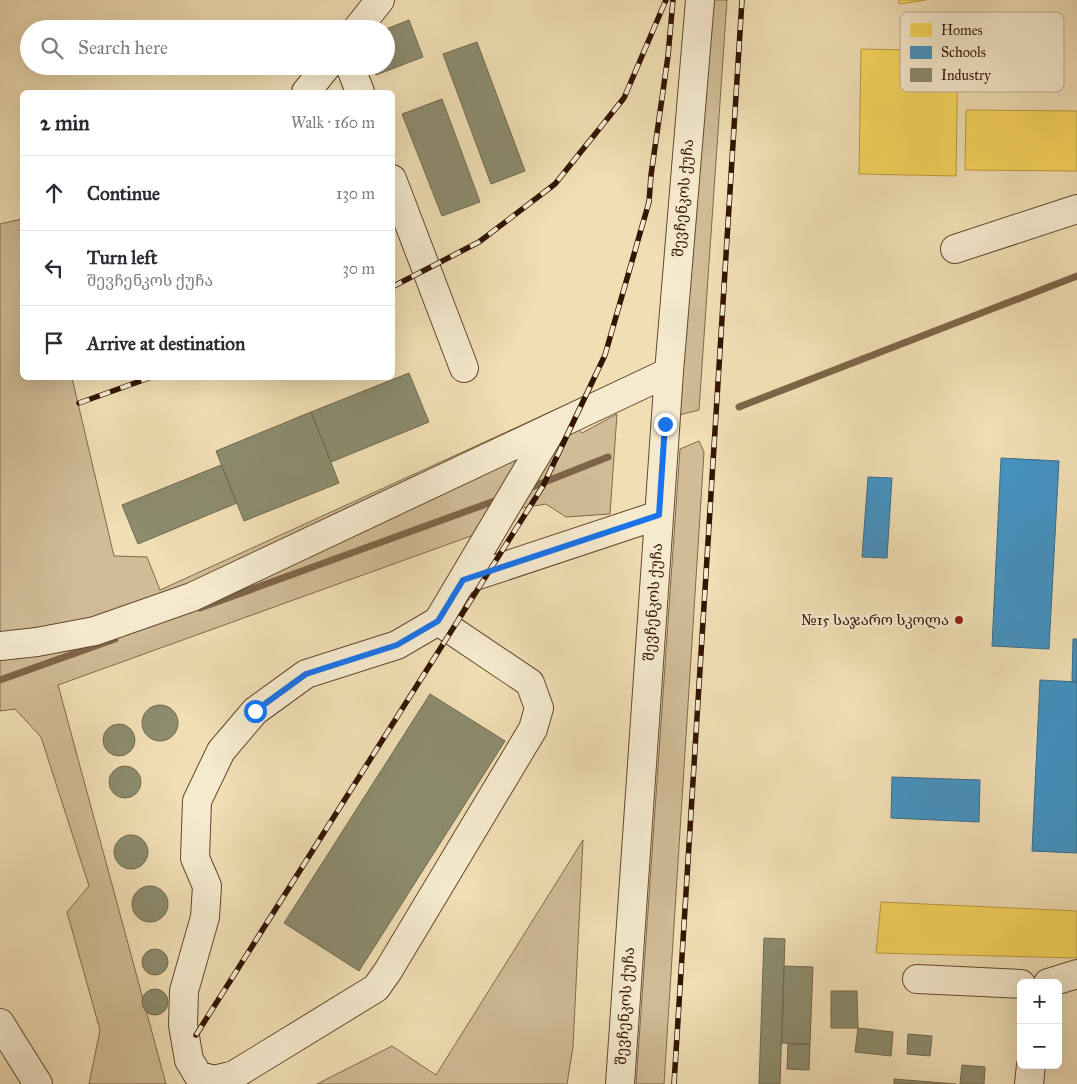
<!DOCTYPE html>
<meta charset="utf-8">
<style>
body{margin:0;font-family:"IM FELL Great Primer","Noto Serif Georgian",serif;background:#f7f7f7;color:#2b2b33}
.controls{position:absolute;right:15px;bottom:15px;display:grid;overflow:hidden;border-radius:8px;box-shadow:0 5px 20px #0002}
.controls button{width:45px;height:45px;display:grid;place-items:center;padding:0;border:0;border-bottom:1px solid #e1e1e2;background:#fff;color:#2b2b33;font:25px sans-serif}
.stop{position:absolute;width:15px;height:15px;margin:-11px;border:4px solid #1a73e8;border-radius:50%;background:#fff}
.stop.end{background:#1a73e8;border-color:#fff;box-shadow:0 1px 5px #0008}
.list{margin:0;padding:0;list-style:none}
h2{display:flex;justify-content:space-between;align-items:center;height:65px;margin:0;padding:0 20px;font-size:21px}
h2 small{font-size:16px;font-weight:400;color:#7c7c81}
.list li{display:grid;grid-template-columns:32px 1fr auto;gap:15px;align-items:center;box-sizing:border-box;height:75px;padding:0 20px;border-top:1px solid #e1e1e2}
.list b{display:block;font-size:19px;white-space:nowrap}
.list p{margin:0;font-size:16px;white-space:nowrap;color:#7c7c81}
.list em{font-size:16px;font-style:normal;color:#7c7c81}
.icon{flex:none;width:28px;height:28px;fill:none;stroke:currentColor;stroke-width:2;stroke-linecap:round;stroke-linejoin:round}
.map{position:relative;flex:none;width:1077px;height:1084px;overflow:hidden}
.search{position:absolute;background:#fff;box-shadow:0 5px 20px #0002;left:20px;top:20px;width:375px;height:55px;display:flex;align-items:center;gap:12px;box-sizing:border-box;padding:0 18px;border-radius:28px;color:#7c7c81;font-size:19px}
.panel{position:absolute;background:#fff;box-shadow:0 5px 20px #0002;left:20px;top:90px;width:375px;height:290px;border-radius:8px}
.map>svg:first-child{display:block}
</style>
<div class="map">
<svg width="1077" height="1084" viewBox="0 0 1077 1084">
<rect width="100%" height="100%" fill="#f0deb4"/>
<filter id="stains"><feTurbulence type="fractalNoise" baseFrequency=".004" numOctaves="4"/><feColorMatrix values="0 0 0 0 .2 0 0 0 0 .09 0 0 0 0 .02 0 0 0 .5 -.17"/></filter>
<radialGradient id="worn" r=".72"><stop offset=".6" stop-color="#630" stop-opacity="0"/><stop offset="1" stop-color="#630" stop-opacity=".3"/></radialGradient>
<path fill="#d0bc96" stroke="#82684c" d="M708,0H727L699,410L679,415Z
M22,219V378H72L114,556L147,557L160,590L557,409L582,433L617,414L610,514L566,517L546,504L492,513L471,536L58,685L166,1084H89L100,1030L67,912L89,886L41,737L15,709L0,711V224Z
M699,441L704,452L664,1084H636L680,449Z
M583,840L573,1047L567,1084H317L392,1046L436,1075Z"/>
<path fill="#f6d55c" stroke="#bc9b41" d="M899,0H926L899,4Z
M861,49L958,51L956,176L859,174Z
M966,110L1077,111V171L965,170Z
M881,902L1077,911V958L876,953Z"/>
<path fill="#4393c3" stroke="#3e6d89" d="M1001,458L1059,461L1049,649L992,646Z
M868,477L892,478L887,558L862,557Z
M1073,639H1077V682L1072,681Z
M1040,680L1077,682V853L1032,851Z
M892,777L980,780L979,822L891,818Z"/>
<path fill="#8c8c6e" stroke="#72684e" d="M409,20L423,57L376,75L373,66H386V29Z
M477,42L525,171L491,184L443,54Z
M442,99L480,202L442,216L402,114Z
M409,373L429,422L331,462L311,412Z
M311,412L339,483L244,521L216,451Z
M221,465L237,503L138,544L122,505Z
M430,694L505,741L359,971L284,923Z
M142 723a18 18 0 1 1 36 0a18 18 0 1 1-36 0Z
M103 740a16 16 0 1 1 32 0a16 16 0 1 1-32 0Z
M109 782a16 16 0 1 1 32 0a16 16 0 1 1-32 0Z
M114 852a17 17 0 1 1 34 0a17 17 0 1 1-34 0Z
M132 904a18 18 0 1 1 36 0a18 18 0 1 1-36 0Z
M764,938L785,939L780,1084H759Z
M142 962a13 13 0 1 1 26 0a13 13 0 1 1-26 0Z
M784,966L813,967L810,1044L782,1043Z
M142 1002a13 13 0 1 1 26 0a13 13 0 1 1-26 0Z
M831,991H857L858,1028H831Z
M858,1028L893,1032L891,1056L855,1052Z
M908,1034L932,1036L930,1056L907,1054Z
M788,1044H810L809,1070L787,1069Z
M962,1065L985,1067L984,1084H960Z
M894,1079L956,1084H894Z"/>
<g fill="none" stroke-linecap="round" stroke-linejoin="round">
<path stroke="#7e6549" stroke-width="7" d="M739,407L1077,276
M527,489L608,457
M200,608L500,499
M0,680L115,639"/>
<defs>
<path id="minor" d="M357,29L380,0
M350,66L360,92
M306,92L327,66
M392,179L464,368
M955,249L1077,209
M463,580L659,515
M438,621L530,683L539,708L533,729L388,971L376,988L234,1075L213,1080L198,1075L189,1060L183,1025L184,991L205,917L207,886L195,858L197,801L221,751L255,711L306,674L397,645L438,621L553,427
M0,646L37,642L95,631L192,597L669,372
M917,979L1021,984
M1048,983L1077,974
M0,1023L38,1084
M620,1084L669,372L700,0
M1029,1084L1031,1065"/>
</defs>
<use href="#minor" stroke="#63472f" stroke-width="30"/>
<use href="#minor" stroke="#f5eace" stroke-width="28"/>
<defs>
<path id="rail" d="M392,287L479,242L555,184L624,98L666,0
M79,403L149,378
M196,1035L543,486L605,355L649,202L651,175L668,56L673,0
M674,1084L742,0"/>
</defs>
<use href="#rail" stroke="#341503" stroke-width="5.5"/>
<use href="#rail" stroke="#f5eace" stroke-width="4" stroke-dasharray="11" stroke-linecap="butt"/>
</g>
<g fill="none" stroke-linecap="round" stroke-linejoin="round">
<path stroke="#1a73e8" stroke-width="6" d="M255,711L306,674L397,645L438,621L463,580L659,515L665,424"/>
</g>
<circle fill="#8f2418" stroke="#f5eace" stroke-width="2" cx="959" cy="620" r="5"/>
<g text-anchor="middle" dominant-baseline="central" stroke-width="5" stroke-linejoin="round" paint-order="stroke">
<g font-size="15" fill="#341503" stroke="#f5eace">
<text transform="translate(683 198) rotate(-85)">შევჩენკოს ქუჩა</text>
<text transform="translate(653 602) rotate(-86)">შევჩენკოს ქუჩა</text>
<text transform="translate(625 1006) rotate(-86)">შევჩენკოს ქუჩა</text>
</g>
<g font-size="15" fill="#341503" stroke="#f5eace" text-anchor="end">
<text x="949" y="620">№15 საჯარო სკოლა</text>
</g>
</g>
<rect x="900" y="12" width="164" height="80" rx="8" fill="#f5eace" stroke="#bbaa91" stroke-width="1"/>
<rect x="910" y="23" width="22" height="14" fill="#f6d55c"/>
<rect x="910" y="46" width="22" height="13" fill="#4393c3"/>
<rect x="910" y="68" width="22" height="14" fill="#8c8c6e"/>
<g font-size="14" fill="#341503">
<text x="941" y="35">Homes</text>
<text x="941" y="57">Schools</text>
<text x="941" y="80">Industry</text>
</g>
<rect width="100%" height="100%" filter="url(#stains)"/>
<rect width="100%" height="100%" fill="url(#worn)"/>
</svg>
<div class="controls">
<button>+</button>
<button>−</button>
</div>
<div class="stop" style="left:255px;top:711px"></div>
<div class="stop end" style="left:665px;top:424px"></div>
<div class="search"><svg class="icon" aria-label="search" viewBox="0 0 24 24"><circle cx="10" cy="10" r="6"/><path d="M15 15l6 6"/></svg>Search here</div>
<section class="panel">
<h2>2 min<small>Walk · 160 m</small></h2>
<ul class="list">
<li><svg class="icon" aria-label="ahead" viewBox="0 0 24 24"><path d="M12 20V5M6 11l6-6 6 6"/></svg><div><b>Continue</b></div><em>130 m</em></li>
<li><svg class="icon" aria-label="left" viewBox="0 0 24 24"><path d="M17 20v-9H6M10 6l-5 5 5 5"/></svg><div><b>Turn left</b><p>შევჩენკოს ქუჩა</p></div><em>30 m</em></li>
<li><svg class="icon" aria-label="arrive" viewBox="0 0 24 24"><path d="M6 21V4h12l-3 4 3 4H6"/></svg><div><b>Arrive at destination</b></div></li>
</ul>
</section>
</div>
